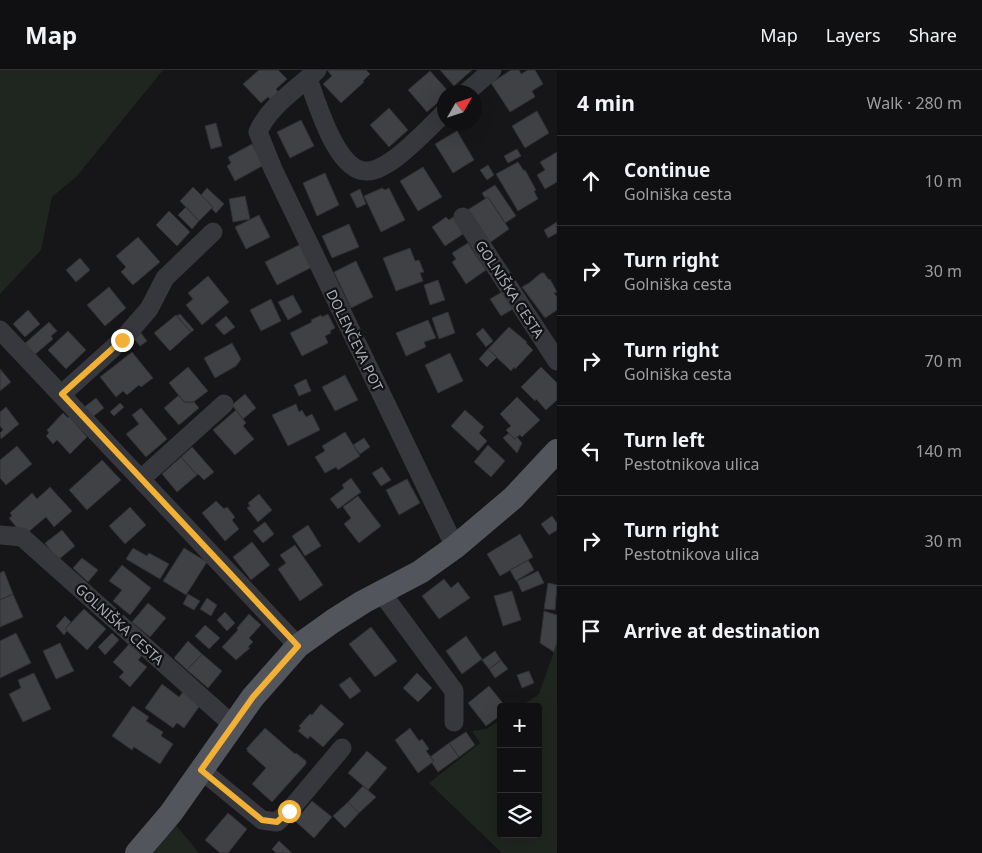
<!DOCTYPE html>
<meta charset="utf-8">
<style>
body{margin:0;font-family:"Noto Sans",sans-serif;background:#1e1e20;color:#f1f3f6}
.controls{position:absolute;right:15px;bottom:15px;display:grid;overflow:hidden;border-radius:5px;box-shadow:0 5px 20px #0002}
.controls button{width:45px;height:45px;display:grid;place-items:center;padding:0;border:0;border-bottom:1px solid #303032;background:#101012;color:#f1f3f6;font:25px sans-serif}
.compass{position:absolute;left:437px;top:15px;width:45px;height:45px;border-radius:50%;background:#101012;box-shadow:0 5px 20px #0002;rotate:51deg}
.stop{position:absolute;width:15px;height:15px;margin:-11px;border:4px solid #f2b134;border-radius:50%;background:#fff}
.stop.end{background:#f2b134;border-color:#fff;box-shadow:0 1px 5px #0008}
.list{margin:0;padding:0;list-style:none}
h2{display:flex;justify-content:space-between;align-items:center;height:65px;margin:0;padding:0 20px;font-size:21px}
h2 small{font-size:16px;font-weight:400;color:#9c9d9f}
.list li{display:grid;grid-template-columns:32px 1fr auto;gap:15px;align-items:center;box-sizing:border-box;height:90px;padding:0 20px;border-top:1px solid #303032}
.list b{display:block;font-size:19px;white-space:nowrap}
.list p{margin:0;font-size:16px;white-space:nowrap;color:#9c9d9f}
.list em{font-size:16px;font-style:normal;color:#9c9d9f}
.icon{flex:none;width:28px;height:28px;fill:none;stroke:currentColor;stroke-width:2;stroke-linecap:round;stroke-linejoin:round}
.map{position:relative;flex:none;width:557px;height:783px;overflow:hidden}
header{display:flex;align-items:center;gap:30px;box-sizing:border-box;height:70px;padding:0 25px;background:#101012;border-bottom:1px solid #303032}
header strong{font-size:24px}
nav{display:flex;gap:28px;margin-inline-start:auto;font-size:18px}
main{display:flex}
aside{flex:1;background:#101012}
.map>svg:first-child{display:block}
</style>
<header>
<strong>Map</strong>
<nav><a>Map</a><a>Layers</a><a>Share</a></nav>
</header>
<main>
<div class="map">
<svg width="557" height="783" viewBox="0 0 557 783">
<rect width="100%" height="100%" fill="#161618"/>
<path fill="#1e261f" d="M0,0H163L77,106L52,127L41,180L0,224Z
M557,573V783H502L429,713L480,673L472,661L486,659L501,650V764H538V637H520L539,624Z
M175,754L199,783H153Z"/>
<path fill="#404145" stroke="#303034" d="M259,0H278L287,9L276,19L279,23L271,30L268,27L261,33L243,14Z
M327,0H366L370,4L363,11L364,12L341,33L323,14L332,6Z
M440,0H472L454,16Z
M511,0H519L521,4L528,0H535L543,14L532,21L535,27L510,42L491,13Z
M430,1L449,22H444V27L427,42L408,20Z
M389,38L408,60L389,77L370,55Z
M537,41L549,63L525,78L512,56Z
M301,50L314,76L290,88L277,62Z
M216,53L222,76L211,79L205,56Z
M457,61L474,90L453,103L435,74Z
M252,74L264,95L235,111L227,96L231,93L228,87Z
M517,79L521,86L508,93L504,86Z
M557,82V112L545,119L537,105L545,100L540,92Z
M518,92L524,101L525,100L536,120L534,121L538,129L518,141L496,104Z
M488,95L494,105L487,110L480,100Z
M423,97L442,127L418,141L400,111Z
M325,103L339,135L317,146L303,113Z
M495,115L516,146L505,153L488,127L485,128L482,123Z
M193,117L213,137L199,151L180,131Z
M207,118L224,134L216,143L212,139L213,137L201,125Z
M382,118L385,120L389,118L405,150L381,162L364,126Z
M360,119L366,134L357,138L350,124Z
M245,126L250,149L233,152L229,129Z
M488,127L509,159L488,174L466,141Z
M186,137L199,151L192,159L178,145Z
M169,141L190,162L177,176L156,155Z
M259,145L270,167L246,179L235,157Z
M446,147L449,150L453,147L463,164L445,176L432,157Z
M557,152V163L548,168L544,160Z
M349,154L359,177L332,188L322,166Z
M138,167L160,192L133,215L121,202L126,197L116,186Z
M303,173L314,196L277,215L265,192Z
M468,173L486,200L466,214L452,192L456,189L452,183Z
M410,178L415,191L419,190L424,202L420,203L423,211L396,221L383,188Z
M80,188L90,200L76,212L66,200Z
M356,191L373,227L351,238L334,202Z
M541,203H544L549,210L550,209L557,222L554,223L557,227V240L545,248L522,217L529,213Z
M208,206L229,232L202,255L186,235L193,229L188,223Z
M438,210L445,230L430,235L424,215Z
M109,217L126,238L105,256L87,235Z
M502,222L513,239L501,246L490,229Z
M293,225L302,242L288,250L278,232Z
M271,229L281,251L261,261L250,240Z
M28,240L40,254L25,267L13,254Z
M448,242L455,263L439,269L432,248Z
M180,244L194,260L191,262L177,246Z
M328,244L335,258L330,261L331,263L325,266L328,273L302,286L290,263L312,252L311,250L321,245L322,247Z
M176,245L191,262L170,281L154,263Z
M226,246L235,257L224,265L215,255Z
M428,250L436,268L424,272L426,277L406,286L396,263Z
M49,252L57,261L51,266L53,269L32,287L22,276Z
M509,257L527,272L526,273L533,280L515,299L514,297L511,301L488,279Z
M483,258L493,271L486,277L476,264Z
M68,261L86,280L66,299L48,280Z
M141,263L147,271L140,276L134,269Z
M232,273L241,289L236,296L215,308L204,288Z
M488,279L497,287L487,297L479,289Z
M132,282L153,308L141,317L139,315L127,325L123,321L116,327L100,307Z
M450,283L463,311L438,323L425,295Z
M188,297L208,321L192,333L184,332L169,313Z
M541,297L557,313V330L546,340L536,329L535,331L521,317Z
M0,299L11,312L0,321Z
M345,305L358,330L335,341L322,317Z
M306,309L311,321L299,326L294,315Z
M245,324L256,338L243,349L232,335Z
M179,325L184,332H194L199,338L179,355L164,338Z
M517,327L540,350L522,367L520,365L514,369L506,360L511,356L500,344Z
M96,328L104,338L91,348L83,338Z
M120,333L124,337L114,346L110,342Z
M296,334L299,342L302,340L306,347L312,344L320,360L288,376L272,345Z
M6,337L19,354L1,369L0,363L3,360L0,356V342Z
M141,338L167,369L146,387L126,364L139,354L132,345Z
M236,340L246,353L243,356L254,369L235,385L213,360Z
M465,340L484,357L479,363L487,371L478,381L451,356Z
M63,343L68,348L69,346L87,367L70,384L57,370L53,374L46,366L49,363L47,360Z
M345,362L360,386L338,400L336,397L325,403L315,387L325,381L322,376Z
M509,363L514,369L517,367L522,373L517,383L503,368Z
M364,368L370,377L360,384L353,375Z
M488,375L505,391L491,407L474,392Z
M17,376L32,394L6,415L0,408V390Z
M192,377L214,402L204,410L198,404L197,405L181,387Z
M181,387L197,405L177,422L162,404Z
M102,390L121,410L87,440L69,420Z
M382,397L391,410L381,416L372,403Z
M351,408L361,422L338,439L330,429L344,418L342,415Z
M407,409L420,433L399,445L386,420Z
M50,417L72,441L54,457L46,447L27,463H21L9,448L12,446L10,443L32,423L37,429Z
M259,424L272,440L258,452L247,438L250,436L248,433Z
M358,426L381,456L359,473L344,454L351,448L343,437Z
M216,431L224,439L227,437L235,447L232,450L239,459L225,471L202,443Z
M130,437L146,455L125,474L109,456Z
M552,446L557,453V460L549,465L541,454Z
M265,452L274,464L263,473L253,461Z
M308,455L321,476L305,486L292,466Z
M62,460L75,476L58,490L45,473Z
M520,464L533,487L500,506L487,484Z
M252,472L270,495L251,510L233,487Z
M295,475L323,515L300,531L278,499L286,493L280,485Z
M133,478L147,486L149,483L169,494L160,509L126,489Z
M184,478L207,492L186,525L163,511Z
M82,488L98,500L88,512L73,498Z
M528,490L534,500L516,511L510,500Z
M122,495L151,518L130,545L113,531L122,520L109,511Z
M4,501L13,524L0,530V503Z
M538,501L544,513L522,522L517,511Z
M444,509L451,518L458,512L470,528L439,549L422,526Z
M548,513L557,515L555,540L544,539Z
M512,521L521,550L503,556L494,526Z
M13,524L23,547L0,557V530Z
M188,524L200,531L194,540L183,534Z
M207,528L217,535L211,546L200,539Z
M148,533L166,548L150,567L132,552Z
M84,539L106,559L87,580L65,559Z
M544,541L557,545V572L554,582L540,573Z
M225,542L235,553L227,561L217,550Z
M249,544L261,555L249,568L253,572L248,577L250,578L236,590L222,577L238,560L237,558Z
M65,546L71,552L65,559L67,561L64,565L56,556Z
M205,555L220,568L209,579L195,566Z
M371,557L397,591L375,607L349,574Z
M16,563L31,593L0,608V571Z
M112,563L119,570L105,585L98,577Z
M466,566L482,589L462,604L446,581Z
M188,571L202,584L187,600L174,588Z
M131,572L144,583L138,590L147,597L130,617L119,607L124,602L113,592Z
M60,573L74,601L56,609L43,581Z
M495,581L501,590L489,599L482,590Z
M202,584L222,601L208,618L187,600Z
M501,590L508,599L495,608L489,599Z
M529,601L534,613L522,618L517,605Z
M34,603L51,639L23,652L9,624L21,618L18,610Z
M417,603L432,618L418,632L403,618Z
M350,607L361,621L350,629L339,615Z
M162,614L179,627L183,622L201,634L184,658L177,653L173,658L145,638Z
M489,616L506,637H501V645L486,656L468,633Z
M321,634L344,654L323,677L310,666L308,669L298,661L301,658L299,656L310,644L312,645Z
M133,636L149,647L146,651L163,662L161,666L173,674L160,694L134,677L132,680L112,666Z
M265,658L295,684L296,683L306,691V694L272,732L252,714L266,698L247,681L248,680L246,679Z
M410,658L419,671L422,669L429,679L426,681L434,691L418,703L395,670Z
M466,662L475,675L459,687L449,673Z
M449,673L459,687L438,702L432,693L434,691L430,687Z
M367,681L387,698L368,720L348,703Z
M363,716L376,727L359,743L348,732Z
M312,731L332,747L314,768L295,751Z
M348,732L359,743L345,758L333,746Z
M228,743L247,759L228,783H220L205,770Z
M279,771L292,783H276L272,779Z"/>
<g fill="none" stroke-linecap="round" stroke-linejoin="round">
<path stroke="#37383d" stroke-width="19" d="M317,0C297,19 269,36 258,62L273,99L455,477
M308,9C317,32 337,104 368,101C376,101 383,96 390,92C407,81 429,58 444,43
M467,22L492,0
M463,147L557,291
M0,260L298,576
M62,324L122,270L149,239L165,208L213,162
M141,409L224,334
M0,465L22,467L233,655
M381,522L454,621V652
M201,700L262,750L277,752L289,741L342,678"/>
<path stroke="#53555c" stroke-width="24" d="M137,783L171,743L253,627L298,576L333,551L363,532L420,502L455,477L513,428L557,381"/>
</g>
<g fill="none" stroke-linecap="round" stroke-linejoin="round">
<path stroke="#f2b134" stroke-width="6" d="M122,270L62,324L298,576L253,627L201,700L262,750L277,752L289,741"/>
</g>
<g text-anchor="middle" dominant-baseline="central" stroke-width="4.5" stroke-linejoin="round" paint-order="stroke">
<g font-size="14" fill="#a8adb8" stroke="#111113">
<text transform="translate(510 219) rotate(57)">GOLNIŠKA CESTA</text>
<text transform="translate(355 270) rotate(64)">DOLENČEVA POT</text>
<text transform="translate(120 554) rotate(42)">GOLNIŠKA CESTA</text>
</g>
</g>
</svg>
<div class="controls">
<button>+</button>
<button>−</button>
<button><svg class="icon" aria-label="layers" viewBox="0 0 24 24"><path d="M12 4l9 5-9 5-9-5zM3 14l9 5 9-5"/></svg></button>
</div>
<svg class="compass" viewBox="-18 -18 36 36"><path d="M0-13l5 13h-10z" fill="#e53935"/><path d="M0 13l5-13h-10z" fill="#9c9d9f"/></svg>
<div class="stop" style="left:289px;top:741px"></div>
<div class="stop end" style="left:122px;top:270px"></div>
</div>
<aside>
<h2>4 min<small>Walk · 280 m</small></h2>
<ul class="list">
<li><svg class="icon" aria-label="ahead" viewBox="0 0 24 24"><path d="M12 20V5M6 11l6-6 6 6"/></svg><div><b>Continue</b><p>Golniška cesta</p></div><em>10 m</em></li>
<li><svg class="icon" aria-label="right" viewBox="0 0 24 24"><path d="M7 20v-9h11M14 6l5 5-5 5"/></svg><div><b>Turn right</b><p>Golniška cesta</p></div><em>30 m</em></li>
<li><svg class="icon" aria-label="right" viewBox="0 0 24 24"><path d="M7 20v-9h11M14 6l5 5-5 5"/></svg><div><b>Turn right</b><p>Golniška cesta</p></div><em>70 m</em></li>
<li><svg class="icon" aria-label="left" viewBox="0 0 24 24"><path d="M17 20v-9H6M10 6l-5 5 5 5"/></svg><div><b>Turn left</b><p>Pestotnikova ulica</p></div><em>140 m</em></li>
<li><svg class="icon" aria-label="right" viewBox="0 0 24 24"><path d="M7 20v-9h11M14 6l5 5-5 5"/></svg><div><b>Turn right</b><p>Pestotnikova ulica</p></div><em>30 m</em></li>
<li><svg class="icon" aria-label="arrive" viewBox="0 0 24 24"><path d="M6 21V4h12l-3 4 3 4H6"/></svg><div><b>Arrive at destination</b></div></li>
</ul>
</aside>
</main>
